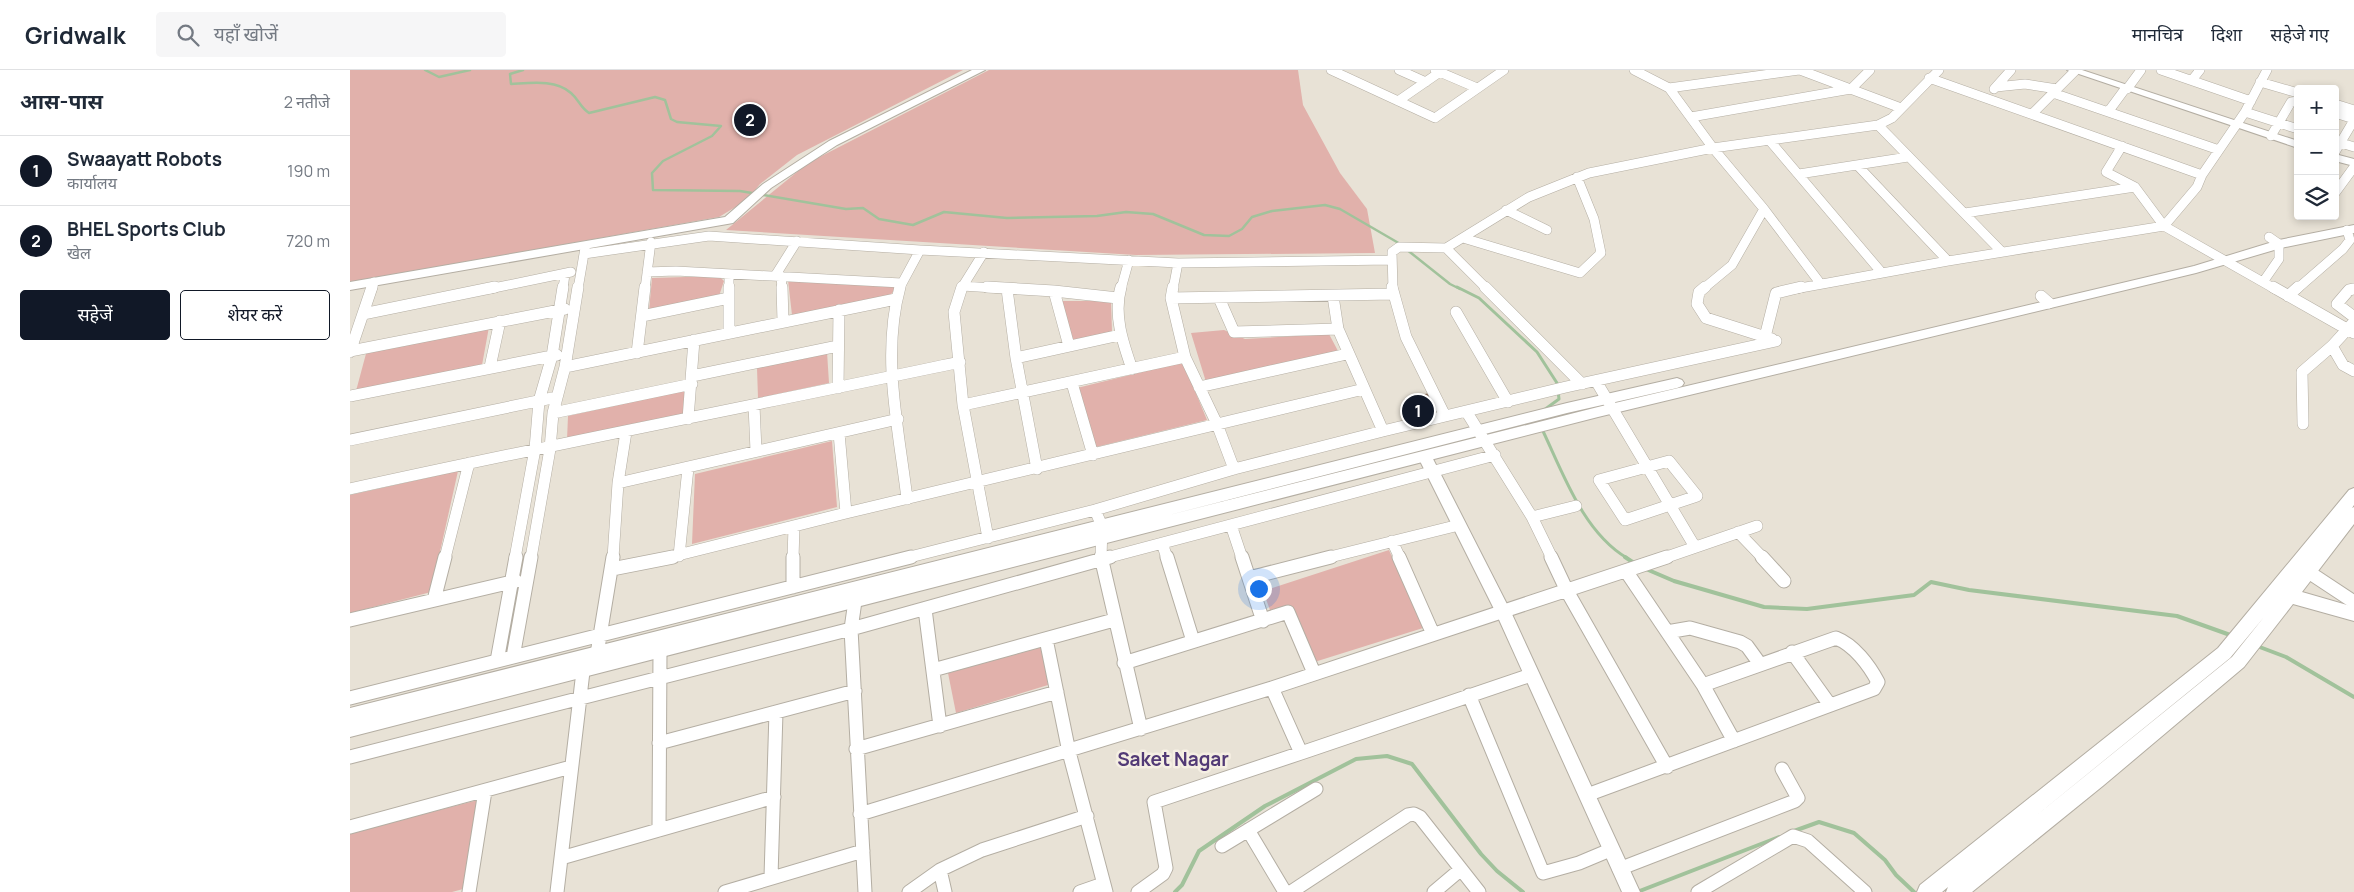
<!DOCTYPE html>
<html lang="hi">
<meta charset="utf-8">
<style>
body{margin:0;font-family:Manrope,"Noto Sans Devanagari",sans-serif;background:#f6f6f7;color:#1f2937}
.controls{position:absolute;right:15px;top:15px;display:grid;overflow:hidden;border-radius:5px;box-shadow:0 2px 8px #0003}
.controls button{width:45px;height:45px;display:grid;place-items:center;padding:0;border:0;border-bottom:1px solid #e0e1e3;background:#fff;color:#1f2937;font:25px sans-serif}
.you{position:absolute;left:908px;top:518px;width:18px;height:18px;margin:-12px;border:4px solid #fff;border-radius:50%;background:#1a73e8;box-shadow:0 0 0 8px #1a73e833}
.badge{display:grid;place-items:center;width:32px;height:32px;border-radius:50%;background:#111827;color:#fff;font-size:16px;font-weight:700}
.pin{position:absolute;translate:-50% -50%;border:2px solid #fff;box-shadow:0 1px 5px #0006}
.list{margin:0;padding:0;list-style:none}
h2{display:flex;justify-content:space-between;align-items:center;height:65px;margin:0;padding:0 20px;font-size:21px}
h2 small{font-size:16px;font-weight:400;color:#747a83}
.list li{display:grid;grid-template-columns:32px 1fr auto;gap:15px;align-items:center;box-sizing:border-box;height:70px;padding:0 20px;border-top:1px solid #e0e1e3}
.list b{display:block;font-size:19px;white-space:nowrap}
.list p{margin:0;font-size:16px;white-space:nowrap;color:#747a83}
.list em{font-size:16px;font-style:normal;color:#747a83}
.actions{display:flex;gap:10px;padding:15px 20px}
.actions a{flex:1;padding:11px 0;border:1px solid #111827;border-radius:5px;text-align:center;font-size:18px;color:#111827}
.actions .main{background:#111827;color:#fff}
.icon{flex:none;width:28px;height:28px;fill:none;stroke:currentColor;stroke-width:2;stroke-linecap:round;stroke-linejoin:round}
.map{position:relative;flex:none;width:2004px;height:822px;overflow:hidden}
header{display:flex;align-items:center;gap:30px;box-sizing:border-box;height:70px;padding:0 25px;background:#fff;border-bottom:1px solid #e0e1e3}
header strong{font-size:24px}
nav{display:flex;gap:28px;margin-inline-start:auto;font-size:18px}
.search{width:350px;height:45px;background:#f6f6f7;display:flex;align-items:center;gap:12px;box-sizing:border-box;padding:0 18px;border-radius:5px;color:#747a83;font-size:19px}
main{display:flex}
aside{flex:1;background:#fff}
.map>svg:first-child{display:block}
</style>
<header>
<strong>Gridwalk</strong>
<div class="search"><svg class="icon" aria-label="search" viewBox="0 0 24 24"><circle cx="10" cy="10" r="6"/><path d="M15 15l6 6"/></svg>यहाँ खोजें</div>
<nav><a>मानचित्र</a><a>दिशा</a><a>सहेजे गए</a></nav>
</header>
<main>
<aside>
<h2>आस-पास<small>2 नतीजे</small></h2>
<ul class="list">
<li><span class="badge">1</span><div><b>Swaayatt Robots</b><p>कार्यालय</p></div><em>190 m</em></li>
<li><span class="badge">2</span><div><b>BHEL Sports Club</b><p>खेल</p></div><em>720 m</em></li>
</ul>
<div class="actions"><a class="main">सहेजें</a><a>शेयर करें</a></div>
</aside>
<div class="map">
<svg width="2004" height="822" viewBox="0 0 2004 822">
<rect width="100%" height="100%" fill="#e8e2d6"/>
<path fill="#e1b1ab" d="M0,0H613L447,85L410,114L397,130L369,147L0,212Z
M639,0H948L953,35L990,103L1017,139L1025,183L786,185L376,160L458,93Z
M369,206L374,211L369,226L299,241L302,208Z
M438,210L546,217L540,226L442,245Z
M710,231H761L762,262L723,271L712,231Z
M139,257L132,295L6,321L17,280Z
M874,260L895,269L979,264L988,281L856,312L841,263Z
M477,282L479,313L408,328L407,298Z
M833,292L857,350L746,377L727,318Z
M337,320L338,344L217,370L218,346Z
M482,371L487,437L342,474L345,404Z
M108,401L81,522L0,543V425Z
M1039,480L1073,558L958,594L938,548L920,540L913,521Z
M692,576L698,615L606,643L598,603Z
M128,730L113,819L102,822H0V763Z"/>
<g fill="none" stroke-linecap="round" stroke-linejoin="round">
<path stroke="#a1c29b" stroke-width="2.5" d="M75,0L89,7L120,0
M173,0L160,4L161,14C180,13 206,9 221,23C229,30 230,37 239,43L305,27L315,30L321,49L327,52L371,56L362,66L313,91L302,103L303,120L390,121L496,139L513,138L529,149L563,155L594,142L657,148L747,146L776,142L803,144L854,165L879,166L892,159L902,147L922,141L975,135L990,139L1052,175
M1056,179L1100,214L1110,219"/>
<path stroke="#a1c29b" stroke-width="3" d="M1107,217L1129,228L1187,282L1207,313L1209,329L1194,340
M1193,346L1192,359C1213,403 1233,462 1277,488"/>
<path stroke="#a1c29b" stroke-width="4" d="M1275,487L1284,493
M1296,499L1324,511L1414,537L1457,539L1564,525L1581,512L1619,520L1827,546L1883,566
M1907,576L1936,587L2004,627
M1444,761L1469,752L1504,763L1535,790L1546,805L1564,822
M825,822L832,815L849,781L915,736L1006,689L1037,686L1062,694L1131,784L1147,801L1173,822
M1287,822L1429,767"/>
<defs>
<path id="minor-far2" d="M981,0L1085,48L1154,0
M1049,0L1076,12
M1085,0L1127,18
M1284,0L1319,18L1363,78L1414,139L1470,213
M1450,0L1551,38
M1811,0L1901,31
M1579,8L1852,105
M1842,10L1850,0
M1910,12L1948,23
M1646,17L1675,14L1707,19
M1319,18L1449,0
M1644,19L1661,0
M1777,19L1791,0
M1703,23L1869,80
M1048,31L1090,2
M1985,34L2004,40
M1758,42L1775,19
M1895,42L1948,59
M1985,43L2004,49
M1682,44L1725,1
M1341,47L1501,19L1520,0
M1528,55L1651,181
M1921,66L1941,32L1948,31
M1420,71L1532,203
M1985,71L2004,77
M1985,82L2004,50
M1508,96L1598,191
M1449,104L1558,87
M1785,117L1814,156L1925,219
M1985,123L2004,97
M1156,140L1197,160
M1615,143L1785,117L1756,102L1772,76
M1113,168L1230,203L1251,183L1244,149L1227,107
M1096,178L1137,219
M234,184L359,166L570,180L828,193L1041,190
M297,202L326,201L551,213
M379,204V219
M425,206L447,171
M431,206L432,219
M1913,212L1929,189V174L1919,167
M612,216L660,219
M22,219L24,212
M139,219L221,202
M213,219L215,204
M228,219L235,178
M295,219L301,172
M549,219L570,180
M611,219L634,182
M771,219L779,190
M823,219L828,193
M1043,219L1042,182L1049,177L1096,178L1179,127L1239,103L1363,78L1528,55L1542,48L1589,0
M1353,219L1382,195L1414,139
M1445,219L1598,191L1814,156L1847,117L1852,105L1895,42L1917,0
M1947,219L1993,179L2000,170L1997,160"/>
<path id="minor-far1" d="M379,217V263
M432,217L433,251
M550,217C531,286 549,360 557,429
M612,217L604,242L613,335L638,468
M637,217L704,221L768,228
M771,217C763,245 773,273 782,299
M823,217L821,228L835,287L867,354L884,399
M1042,217L1056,267L1095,346
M1135,217L1232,314
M1355,217L1349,222L1347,234L1356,248L1422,269
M1923,217L2004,263
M657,219L666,288L687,399
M2004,219L1999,220L1987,234L2004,247
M704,221L719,276
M983,226L988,259L1033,361
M1691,226L1699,233
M1938,226L1948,217
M821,228L1043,224
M869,228L884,262L988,259
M1106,242L1158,332
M13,244L145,217
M292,246L379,228
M1415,267L1426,223L1451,217
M1982,276L1993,295L2004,301
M0,281L215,239
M0,282L22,217
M287,283L295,217
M666,288L770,265
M140,297L150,251
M215,297L546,229
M342,306L488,276
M1246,311L1345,477
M722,313L743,385
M849,317L997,284
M488,318L489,240
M0,326L207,285
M404,335L406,381
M613,335L835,287
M1116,341L1182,447L1202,488
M203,343L342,314
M338,349L344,270
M1953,354L1952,302L1982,276L2004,252
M489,363L496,443
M0,370L207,327
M1319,391L1347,426L1275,450L1249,410Z
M268,413L548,349
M0,419C203,374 407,335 610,292
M745,440L752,456L751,488
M1182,447L1226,436
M881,455L892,488
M1388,462L1413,488
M1042,471L1050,488
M812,473L817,488
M329,486L338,398
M95,488L119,393
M165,488L185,379L189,331L202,286L213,217
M181,488L200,379L203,343L215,297L228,217
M263,488L268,413L276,362
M316,488L496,443L1014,319
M443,488L444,457
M556,488L745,440L884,399L1033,361L1216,317L1426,271
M756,488L1145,385
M976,488L1109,455
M1314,488L1407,456"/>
<path id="minor" d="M751,487L791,659
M817,487L843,571
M892,487L913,551
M1049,487L1083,564
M1201,487L1217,521L1317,697
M1412,487L1434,511
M1951,497L2004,532
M262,499L323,487
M1276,501L1353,615L1384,671
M899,508L981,487
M443,517V487
M84,530L95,487
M505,531L501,559L515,822
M575,539L590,656
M0,550L166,511
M1317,562L1340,558L1390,572L1397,576L1410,594
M696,569L719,682L756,822
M1442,582L1480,635
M247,584L263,487
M163,587L181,487
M147,591L166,487
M774,593L938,542L964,603
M583,600L764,550
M922,618L951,683L1181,605
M1119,625L1193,803L1229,793L1260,780
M0,628L561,487
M309,673L505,621
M506,679L707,622
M0,687L501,559L760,487
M1237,725L1524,619L1528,612C1519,595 1504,575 1486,568L1353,615
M510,744L922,618L1317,487
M0,757L221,697
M309,760L310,581
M898,760L935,822
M872,776L966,719
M211,788L424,727
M1269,799L1445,731L1448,728L1432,699
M590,800L595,822
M421,807L426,642
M119,822L135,721
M207,822L234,593
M375,822L513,781
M559,822L590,800L632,780L737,746
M730,822L753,814
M788,822L813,804L816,798L804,732L951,683
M941,822L1058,745L1064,744L1070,747L1129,822
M1084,822L1110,800
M1348,822L1443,766L1458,771L1515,822"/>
<path id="tertiary" d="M1075,382L1080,383L1082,387L1161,542L1290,822H1272L1146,543L1068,387L1070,383Z"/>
<path id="secondary" d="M622,0H635L487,75L421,118L383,153L0,220V212L375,147L413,114L479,71Z
M1717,0H1732L1948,71V78Z
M1985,84L2004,89V96L1985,91Z
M2004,155V163L1931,178L1846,203L1248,347L0,667V638L1217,333L1327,308L1332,310L1334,313L1332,316L1327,318L1217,343L815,446L1248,337L1844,196L1929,170Z
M2004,418V435L2002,438L2004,437V454L1952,522L2004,537V551L1943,534L1894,597L1754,715L1622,822H1596L1598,817L1592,822H1567L1570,815L1868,578L1999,420ZM1914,547L1882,587L1661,766L1880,588Z"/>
</defs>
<use href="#minor-far2" stroke="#b4aea3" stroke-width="10"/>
<use href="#minor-far1" stroke="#b4aea3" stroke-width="12"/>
<use href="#minor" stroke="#b4aea3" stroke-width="15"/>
<use href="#tertiary" stroke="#b4aea3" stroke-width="2"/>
<use href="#secondary" stroke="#b4aea3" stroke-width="2"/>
<use href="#minor-far2" stroke="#fff" stroke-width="9"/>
<use href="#minor-far1" stroke="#fff" stroke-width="11"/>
<use href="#minor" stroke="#fff" stroke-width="13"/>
<use href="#tertiary" fill="#fff" fill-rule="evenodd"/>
<use href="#secondary" fill="#fff" fill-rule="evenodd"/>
</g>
<path fill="#ac876e" d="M1054,330L1081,342L1058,348L1054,338Z"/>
<path fill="#8c6e5a" d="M1082,334L1081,342L1058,348L1059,340Z"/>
<path fill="#c89d80" stroke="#8c6e5a" d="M1077,324L1082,334L1059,340L1054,330Z"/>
<g text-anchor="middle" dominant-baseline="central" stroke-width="5" stroke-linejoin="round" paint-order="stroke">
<g font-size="19" font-weight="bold" fill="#523a76" stroke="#f5efe3">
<text x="823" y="689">Saket Nagar</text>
</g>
</g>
</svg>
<div class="controls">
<button>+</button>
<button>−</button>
<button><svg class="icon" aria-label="layers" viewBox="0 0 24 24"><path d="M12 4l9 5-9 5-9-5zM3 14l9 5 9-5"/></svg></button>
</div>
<div class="you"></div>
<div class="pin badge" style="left:1068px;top:341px">1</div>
<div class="pin badge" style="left:400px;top:50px">2</div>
</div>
</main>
